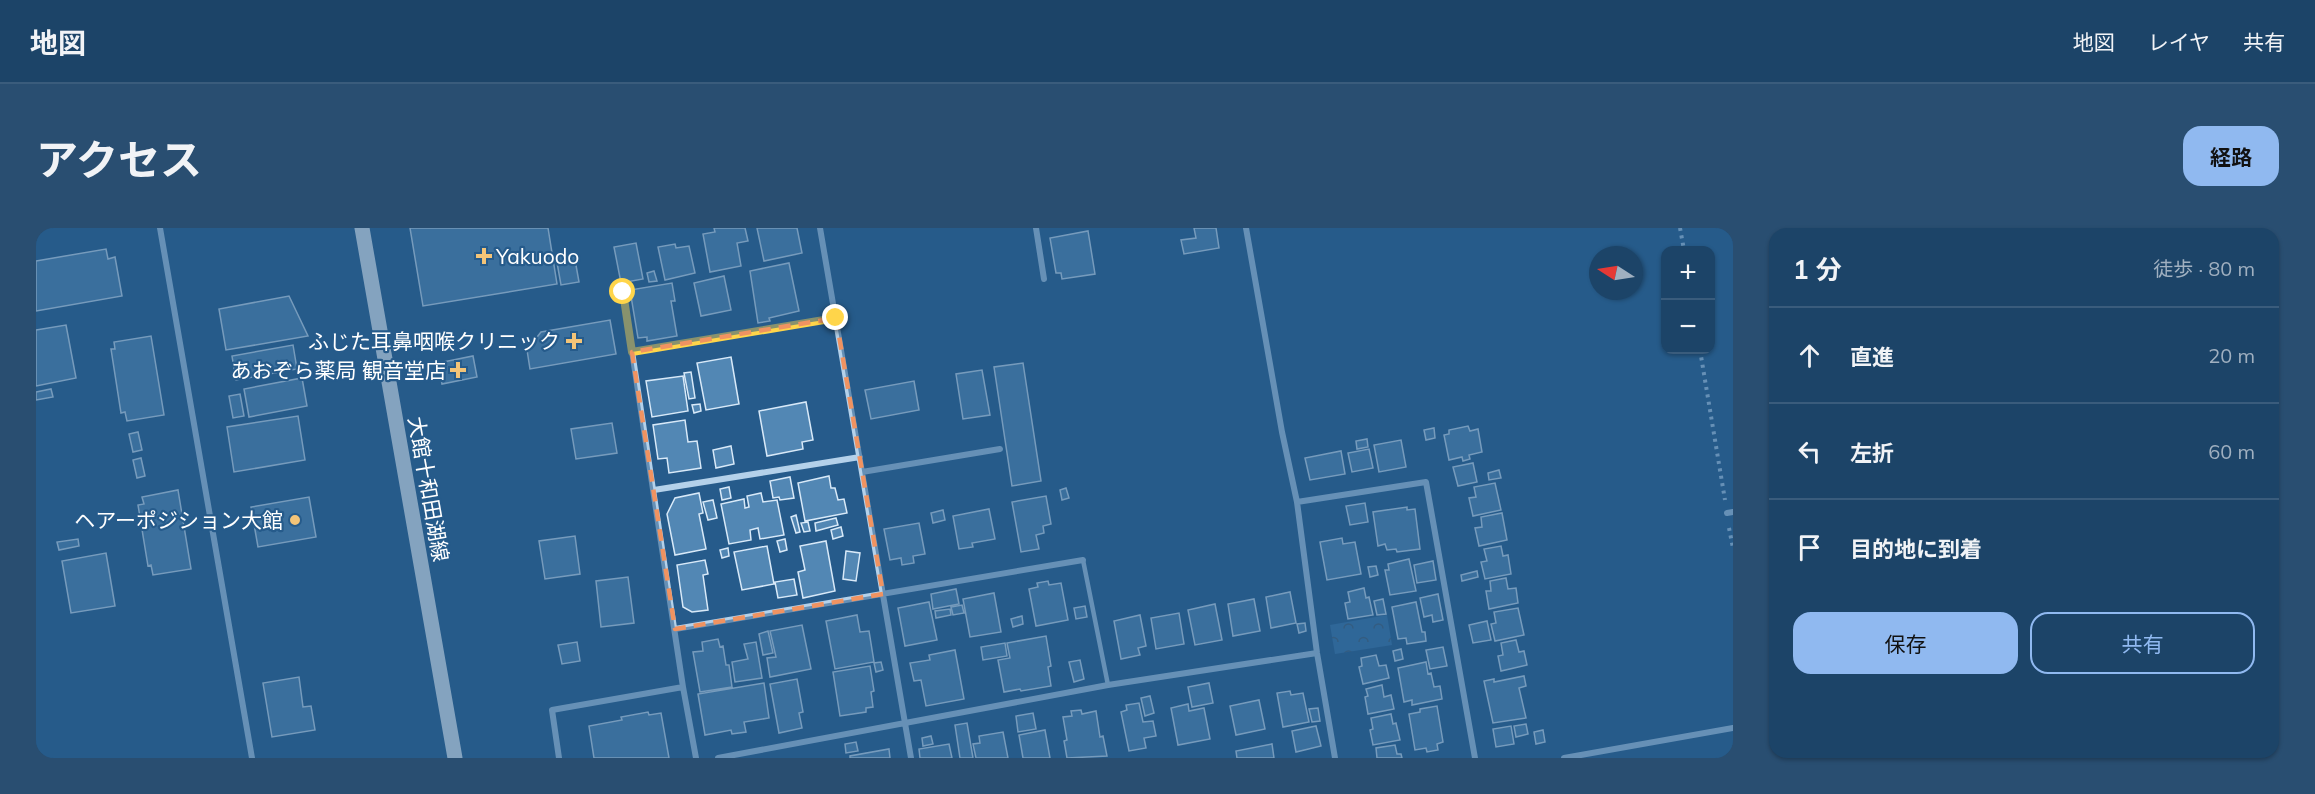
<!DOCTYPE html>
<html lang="ja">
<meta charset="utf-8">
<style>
body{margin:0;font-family:Mulish,"Noto Sans JP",sans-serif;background:#294e71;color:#f1f3f6}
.controls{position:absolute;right:18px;top:18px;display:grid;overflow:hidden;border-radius:12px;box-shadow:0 2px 4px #0004}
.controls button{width:54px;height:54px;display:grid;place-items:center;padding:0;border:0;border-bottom:2px solid #3a5c7c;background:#1c4468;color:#f1f3f6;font:30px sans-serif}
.compass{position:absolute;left:1553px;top:18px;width:54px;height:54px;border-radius:50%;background:#1c4468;box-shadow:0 2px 4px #0004;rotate:282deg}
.stop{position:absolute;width:18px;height:18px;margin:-14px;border:4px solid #ffd54a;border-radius:50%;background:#fff}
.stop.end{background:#ffd54a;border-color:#fff;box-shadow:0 2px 6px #0008}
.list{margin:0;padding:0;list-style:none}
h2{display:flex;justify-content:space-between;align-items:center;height:78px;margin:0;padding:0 24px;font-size:26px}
h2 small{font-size:20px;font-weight:400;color:#a0b0c0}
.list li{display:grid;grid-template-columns:39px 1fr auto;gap:18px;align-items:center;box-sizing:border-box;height:96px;padding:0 24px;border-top:2px solid #3a5c7c}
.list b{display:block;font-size:22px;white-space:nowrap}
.list em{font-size:20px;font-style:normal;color:#a0b0c0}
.actions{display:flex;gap:12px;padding:18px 24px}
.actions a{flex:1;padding:14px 0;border:2px solid #90b9f0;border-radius:18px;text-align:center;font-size:21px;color:#90b9f0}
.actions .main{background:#90b9f0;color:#111}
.icon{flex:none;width:33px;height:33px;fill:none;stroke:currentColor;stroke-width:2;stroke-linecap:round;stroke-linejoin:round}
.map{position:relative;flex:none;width:1697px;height:530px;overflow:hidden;border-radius:18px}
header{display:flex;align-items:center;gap:36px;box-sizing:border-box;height:84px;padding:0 30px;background:#1c4468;border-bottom:2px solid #3a5c7c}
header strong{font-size:28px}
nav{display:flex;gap:33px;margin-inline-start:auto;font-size:21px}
.intro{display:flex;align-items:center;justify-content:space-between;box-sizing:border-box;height:144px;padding:0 36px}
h1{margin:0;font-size:42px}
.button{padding:15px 27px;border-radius:18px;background:#90b9f0;color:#111;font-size:21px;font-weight:700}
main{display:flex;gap:36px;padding:0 36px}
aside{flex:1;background:#1c4468;border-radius:18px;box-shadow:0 2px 4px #0004}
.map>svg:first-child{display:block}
</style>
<header>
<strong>地図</strong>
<nav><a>地図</a><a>レイヤ</a><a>共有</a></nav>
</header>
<div class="intro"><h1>アクセス</h1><a class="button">経路</a></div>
<main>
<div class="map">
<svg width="1697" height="530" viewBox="0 0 1697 530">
<defs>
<pattern id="park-crowns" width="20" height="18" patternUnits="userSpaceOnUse" patternTransform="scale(1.5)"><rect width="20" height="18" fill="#3a75a8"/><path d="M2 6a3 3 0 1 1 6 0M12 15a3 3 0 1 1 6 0" fill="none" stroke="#445e75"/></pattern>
</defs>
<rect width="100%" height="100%" fill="#265b8b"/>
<path fill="url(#park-crowns)" d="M1351,387L1356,417L1299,426L1294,397Z"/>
<path fill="#5287b4" stroke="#d8e9f8" stroke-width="1.5" d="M374,0H512L521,56L387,78Z
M678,0H709L712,13L701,15L705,38L674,44L667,6L679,4Z
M721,0H761L766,25L728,33Z
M1158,0H1180L1183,20L1148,26L1145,12L1160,10Z
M1052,3L1059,46L1026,51L1025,45H1020L1014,10Z
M600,15L607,51L585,55L578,19Z
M639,16L640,20L653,18L659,45L629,52L622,19Z
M70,21L72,31L79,29L86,68L0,83V33Z
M538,26L543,54L525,57L520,29Z
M753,35L763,83L733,90L734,93L722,95L714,43Z
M618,43L621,53L613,54L611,45Z
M688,48L695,82L665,88L658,55Z
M636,55L639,73H635L641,108L611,113V109L602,110L594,62Z
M253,68L272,108L190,122L183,81Z
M574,92L580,126L494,141L491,122L505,104Z
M30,97L40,150L0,158V102Z
M115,108L128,187L91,193L89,184L85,185L75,121H79L78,114Z
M257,117L261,141L200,152L196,128Z
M437,128L441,149L406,156L402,135Z
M695,129L703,176L670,182L661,135Z
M987,135L1005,253L976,258L958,139Z
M946,142L954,187L927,191L920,146Z
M655,144L659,170L653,171L648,145Z
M647,148L652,183L616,189L610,153Z
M266,150L271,178L213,189L208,161Z
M878,153L883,182L835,191L829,162Z
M15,161L17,169L0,172V164Z
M204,166L208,188L197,190L193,168Z
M770,174L777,212L766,214L767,221L731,228L723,183Z
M664,176L665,183L658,185L656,177Z
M262,188L269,232L198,244L191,199Z
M649,192L652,214L661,213L665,240L633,245L631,230L622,231L617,197Z
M576,195L581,225L540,231L535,201Z
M1432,198L1434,203L1442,201L1446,224L1433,227L1434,231L1427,233L1426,229L1413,232L1408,207L1413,206V202Z
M1398,200L1399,210L1390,212L1388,202Z
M102,204L106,222L97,224L93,206Z
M1331,211L1332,219L1321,221L1320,213Z
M1365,212L1370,239L1343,244L1338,217Z
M695,218L698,236L680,240L677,222Z
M1333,221L1337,240L1316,244L1312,225Z
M1305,223L1309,246L1274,252L1269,230Z
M105,230L109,248L101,250L97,232Z
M1437,235L1441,254L1422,258L1417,239Z
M1463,242L1465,250L1453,252L1452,245Z
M793,248L795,260H799L802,272L808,271L811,285L769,293L762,255Z
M754,249L758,270L744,272L743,269L737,270L734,253Z
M1459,255L1465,282L1437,288L1433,270L1440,269L1438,259Z
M693,259L695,270L686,272L684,261Z
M1030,260L1033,270L1026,272L1024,262Z
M142,262L155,341L117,347L115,337L112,338L102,277L108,276L106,269Z
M663,265L667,285L663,286L670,321L639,327L631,286L639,270Z
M725,265L727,274L741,272L748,307L724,311L722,300L714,302L715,312L693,316L685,276L708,271L709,280L713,279L711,268Z
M1010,268L1015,296L1007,298L1008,305L1000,307L1003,321L985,324L976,274Z
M273,269L280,309L222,319L215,279Z
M677,272L681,290L672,292L667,274Z
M1329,275L1332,294L1314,297L1310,278Z
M1371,279V282L1379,281L1384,321L1361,324L1360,321L1351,322L1349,316L1342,318L1337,284Z
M953,281L959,311L936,315L937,319L923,321L917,288Z
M907,282L909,292L897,295L895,285Z
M1466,285L1471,312L1443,318L1439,300L1446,299L1445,289Z
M760,287L764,304L760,305L755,289Z
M800,290L802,297L780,303L779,295Z
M772,294L774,303L768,304L765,295Z
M883,295L889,326L877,328L878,335L866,337L865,330L854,332L848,301Z
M805,299L807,308L797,311L795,302Z
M539,308L544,346L509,351L503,313Z
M1306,310L1307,316L1319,314L1325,346L1291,352L1284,314Z
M42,311L43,318L23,322L21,314Z
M749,311L751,322L744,324L741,313Z
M790,313L799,363L767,370L762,344L769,342L764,318Z
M731,318L738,356L706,362L698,324Z
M1465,318L1467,328L1472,327L1475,346L1449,351L1445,334L1451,333L1448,321Z
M692,320L693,328L686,330L684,322Z
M810,323L824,325L820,353L807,351Z
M70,325L79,378L35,385L26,333Z
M1373,331L1380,363L1354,367L1349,342H1353L1352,336Z
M669,332L672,346L667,347L672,382L656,384L647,379L641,337Z
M1397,333L1400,352L1381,355L1378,337Z
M1340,338L1342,347L1334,349L1332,339Z
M1441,343L1442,349L1426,353L1425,347Z
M592,349L598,395L565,399L560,353Z
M1470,350L1472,361L1480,360L1482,375L1453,381L1450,363H1455L1454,353Z
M758,351L761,367L742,370L739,354Z
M1012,353L1013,357L1025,355L1032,392L1000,398L993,361L1002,359L1001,355Z
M1328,360L1330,370L1333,369L1337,387L1312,391L1309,375L1314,374L1312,364Z
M920,361L923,376L897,381L895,366Z
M1254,364L1260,395L1235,400L1230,369Z
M958,365L965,404L934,409L927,371Z
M1402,366L1407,392L1397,394L1396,387L1388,389L1384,370Z
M1218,371L1224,403L1197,408L1192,376Z
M1347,371L1350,386L1341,387L1338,373Z
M893,374L901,412L869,418L862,380Z
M1380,374L1386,404H1389L1390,413L1371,416L1370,410L1362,411L1356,379Z
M1179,376L1186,412L1159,417L1152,382Z
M926,377L928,385L917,387L915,379Z
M1049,378L1051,389L1040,391L1038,380Z
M1482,380L1488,407L1459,413L1455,396L1460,395L1458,384Z
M914,381L915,387L900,390L899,383Z
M1143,385L1148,416L1120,421L1115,390Z
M821,387L824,404L833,403L838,434L799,441L790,393Z
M1104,387L1110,418L1102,420L1104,427L1085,431L1078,393Z
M986,388L987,396L977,399L975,391Z
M1451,393L1455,412L1437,415L1433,397Z
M1269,395L1270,403L1263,405L1261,396Z
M766,397L775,441L734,449L731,430L740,429L734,403Z
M732,403L737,425L727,427L723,406Z
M1010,408L1015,438L1012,439L1015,458L985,463L984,461L968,464L962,432L974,430L971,415Z
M682,411L684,419L687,418L690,437H693L696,459L664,464L657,424L667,423L666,414Z
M1480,412L1483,424L1488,423L1491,437L1465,443L1462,428L1467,427L1465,415Z
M541,414L544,433L526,436L522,417Z
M720,414L726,450L699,454L696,434L712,431L708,416Z
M969,415L971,428L947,432L945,419Z
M1407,419L1411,438L1394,441L1390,422Z
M1365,421L1367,431L1359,433L1357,423Z
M919,422L928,471L890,478L885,452L878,453L874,435L894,432L893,427Z
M1340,427L1343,438L1350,437L1353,450L1327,456L1323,439L1326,438L1325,430Z
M1044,432L1048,451L1038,454L1033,434Z
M845,434L847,442L840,444L838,435Z
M1390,434L1392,446L1395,445L1398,459L1404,458L1406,471L1376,477V472L1368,474L1362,440Z
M834,438L838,463L835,464L837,479L830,480V484L804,488L797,444Z
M1488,448L1490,458L1483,460L1490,490L1457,495L1448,453L1458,451V454Z
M263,449L267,479L275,478L279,502L236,509L227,455Z
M761,451L767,484L763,485L766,500L743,505L734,456Z
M728,455L733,490L708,494L710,504L696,506L695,502L669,507L662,466Z
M1173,455L1177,475L1156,479L1152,459Z
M1346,457L1348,469L1355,467L1358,481L1332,486L1329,469L1332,468L1330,461Z
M1254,463L1255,467L1267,465L1273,494L1247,499L1241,465Z
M1114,468L1118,485L1109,488L1105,470Z
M1223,472L1229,501L1200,507L1194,478Z
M1103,475L1107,494L1117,493L1120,508L1108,510L1110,520L1093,523L1085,484L1091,482L1090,477Z
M1152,476L1153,483L1168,480L1174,511L1142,517L1135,480Z
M1401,478L1407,514L1401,516L1402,522L1391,524L1390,520L1379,522L1373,486L1384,484V481Z
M1282,480L1284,493L1276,494L1273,481Z
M1045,482L1046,486L1060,483L1064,509L1067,508L1071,528L1031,530L1028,513L1031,512L1027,489L1036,488L1035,483Z
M612,484L613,487L625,485L633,530H558L553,498L586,492L585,489Z
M997,485L1000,501L982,504L980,488Z
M1355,486L1357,496L1360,495L1364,512L1337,517L1334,502L1337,501L1335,490Z
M931,495L937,530H924L919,497Z
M1490,496L1492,506L1480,509L1478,498Z
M1280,498L1285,518L1260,524L1256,503Z
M1475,498L1478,516L1460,519L1457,501Z
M1009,502L1014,530H987L983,507Z
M1507,502L1509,514L1500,516L1498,504Z
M967,504L972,530H940L937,516L944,515L943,508Z
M895,508L897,516L887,518L886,510Z
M820,514L822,523L810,525L809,516Z
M913,516L916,530H884L883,521Z
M1236,516L1238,530H1201L1200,523Z
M1359,517L1361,526H1365L1366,530H1341L1340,520Z
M853,521L854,530H814V528Z"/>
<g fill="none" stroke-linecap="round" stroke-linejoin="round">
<path stroke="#b4d1ea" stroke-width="4" stroke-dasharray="3 4.5" stroke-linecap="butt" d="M1644,0L1648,22
M1664,122L1689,272
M1693,300L1697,320"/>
<path stroke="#b4d1ea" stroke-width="4.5" d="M1047,332L1072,457"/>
<path stroke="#b4d1ea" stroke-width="6" d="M124,0L216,530
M784,0L875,530
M1000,0L1008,51
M1210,0L1246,204L1261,274L1281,425L1299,530
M587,64L647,459
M596,124L800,90
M826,244L964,221
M618,262L824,229
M1261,274L1390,254L1439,530
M1691,285L1697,284
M639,401L1047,332
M523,530L516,482L647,459L660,530
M682,530L1072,457L1281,425
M1528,530L1697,500"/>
<path stroke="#f7fbfe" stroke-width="15" d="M326,0L419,530"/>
</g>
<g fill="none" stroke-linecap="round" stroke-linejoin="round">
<path stroke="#ffd54a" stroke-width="8" d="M587,64L596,124L800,90"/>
</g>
<path d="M0 0H1697V530H0ZM800,90L847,366L639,401L596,124Z" fill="#265b8b" fill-opacity=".55" fill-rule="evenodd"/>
<path fill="none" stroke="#f09361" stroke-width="4.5" stroke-dasharray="12 8" stroke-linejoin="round" d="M800,90L847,366L639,401L596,124Z"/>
<g fill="#f3c478" stroke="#265b8b" stroke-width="2">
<path d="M445 19h6v6h6v6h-6v6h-6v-6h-6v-6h6z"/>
<path d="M535 104h6v6h6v6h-6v6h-6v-6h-6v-6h6z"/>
<path d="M419 133h6v6h6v6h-6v6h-6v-6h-6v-6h6z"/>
<circle cx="259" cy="292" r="6"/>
</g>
<g text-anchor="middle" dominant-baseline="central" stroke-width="4.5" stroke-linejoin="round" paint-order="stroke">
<g font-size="21" fill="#fff" stroke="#265b8b" text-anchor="end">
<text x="460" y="28" text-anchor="start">Yakuodo</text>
<text x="524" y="113">ふじた耳鼻咽喉クリニック</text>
<text x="410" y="142">あおぞら薬局 観音堂店</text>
<text x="247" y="292">ヘアーポジション大館</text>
</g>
<g font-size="21" fill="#fff" stroke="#265b8b">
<text transform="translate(393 261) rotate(80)">大館十和田湖線</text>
</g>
</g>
</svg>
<div class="controls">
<button>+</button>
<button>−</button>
</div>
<svg class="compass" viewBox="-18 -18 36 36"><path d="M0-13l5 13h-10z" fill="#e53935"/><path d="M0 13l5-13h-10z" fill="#a0b0c0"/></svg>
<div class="stop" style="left:587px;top:64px"></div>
<div class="stop end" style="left:800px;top:90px"></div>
</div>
<aside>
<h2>1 分<small>徒歩 · 80 m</small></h2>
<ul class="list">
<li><svg class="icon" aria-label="ahead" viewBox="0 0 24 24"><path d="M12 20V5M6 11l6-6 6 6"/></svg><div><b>直進</b></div><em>20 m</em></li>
<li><svg class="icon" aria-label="left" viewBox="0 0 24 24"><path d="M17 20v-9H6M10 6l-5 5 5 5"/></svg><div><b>左折</b></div><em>60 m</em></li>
<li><svg class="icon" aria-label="arrive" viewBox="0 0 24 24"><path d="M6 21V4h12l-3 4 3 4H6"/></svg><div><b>目的地に到着</b></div></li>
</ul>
<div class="actions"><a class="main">保存</a><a>共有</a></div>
</aside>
</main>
